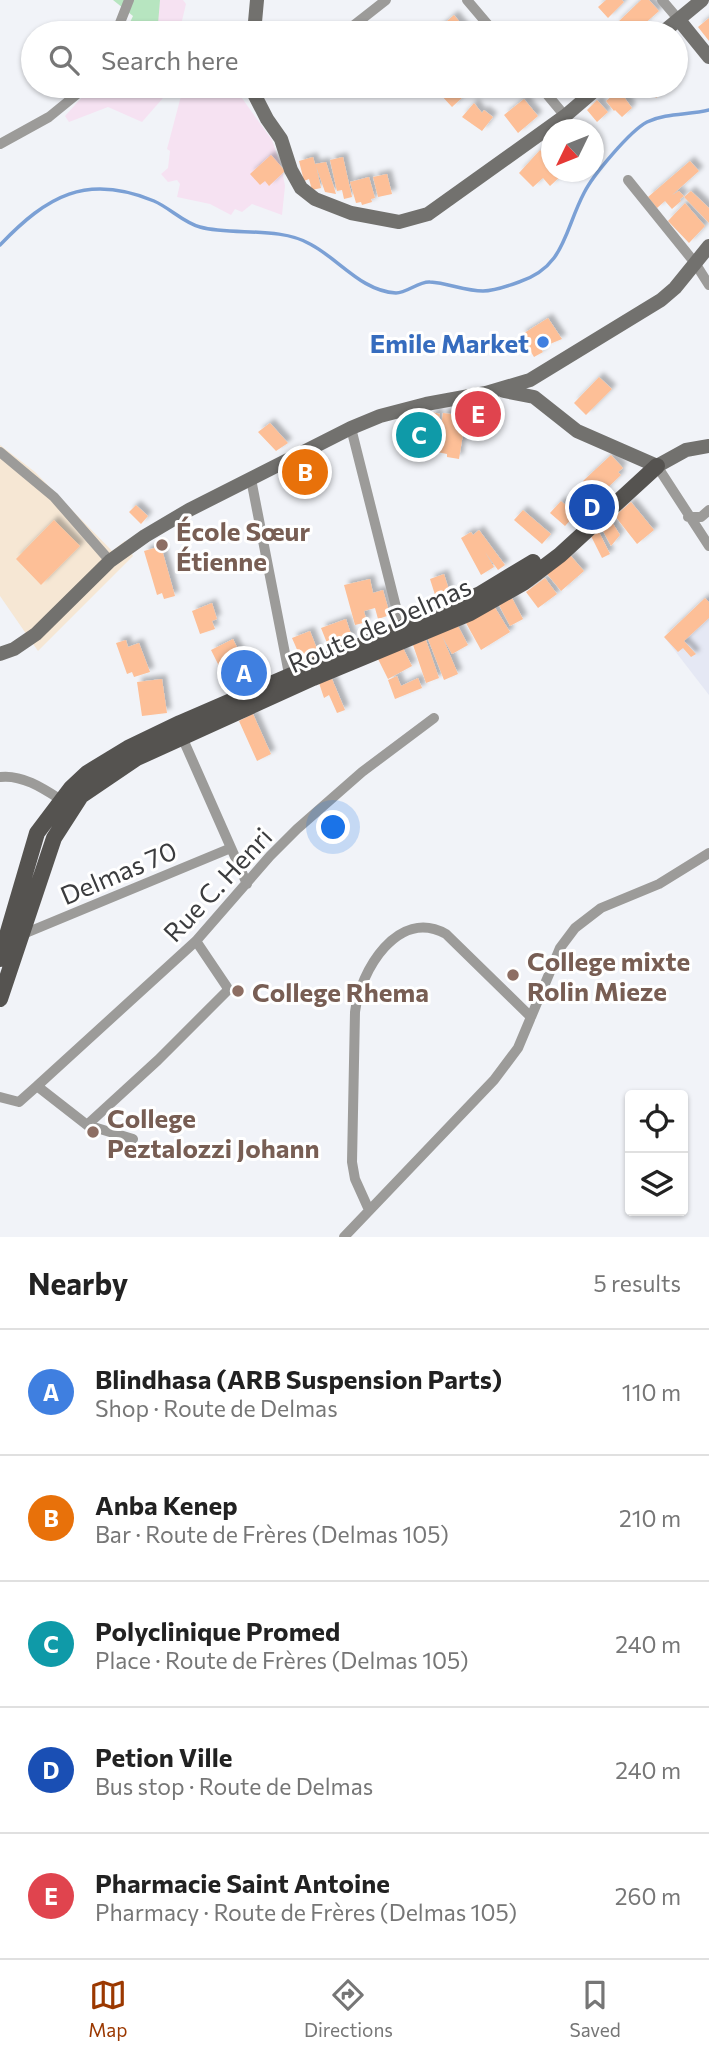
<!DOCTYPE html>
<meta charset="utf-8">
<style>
body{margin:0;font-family:Commissioner,sans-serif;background:#f2f2f2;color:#222}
.controls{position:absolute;right:21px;bottom:21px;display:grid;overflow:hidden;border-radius:7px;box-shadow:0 2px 5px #0004}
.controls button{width:63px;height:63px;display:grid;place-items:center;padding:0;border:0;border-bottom:2px solid #e0e0e0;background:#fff;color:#222;font:35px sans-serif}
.compass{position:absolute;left:541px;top:119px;width:63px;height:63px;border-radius:50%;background:#fff;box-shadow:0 2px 5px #0004;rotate:227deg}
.you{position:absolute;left:334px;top:828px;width:24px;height:24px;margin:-18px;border:5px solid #fff;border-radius:50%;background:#1a73e8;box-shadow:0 0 0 10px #1a73e833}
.badge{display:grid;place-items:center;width:46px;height:46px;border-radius:50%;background:#9b3800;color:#fff;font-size:23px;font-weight:700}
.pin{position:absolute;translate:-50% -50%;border:4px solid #fff;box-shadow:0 2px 7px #0006}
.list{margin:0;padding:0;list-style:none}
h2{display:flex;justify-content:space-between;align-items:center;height:91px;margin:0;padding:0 28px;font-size:30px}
h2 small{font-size:23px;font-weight:400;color:#767676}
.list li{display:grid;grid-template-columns:46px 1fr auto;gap:21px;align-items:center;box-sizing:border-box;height:126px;padding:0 28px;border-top:2px solid #e0e0e0}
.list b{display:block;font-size:26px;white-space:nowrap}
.list p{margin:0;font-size:23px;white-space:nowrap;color:#767676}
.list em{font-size:23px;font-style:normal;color:#767676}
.icon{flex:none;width:38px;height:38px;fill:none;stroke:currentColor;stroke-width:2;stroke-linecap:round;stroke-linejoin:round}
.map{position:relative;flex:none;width:709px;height:1237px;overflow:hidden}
.search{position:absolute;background:#fff;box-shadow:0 2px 5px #0004;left:21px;right:21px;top:21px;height:77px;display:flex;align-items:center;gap:18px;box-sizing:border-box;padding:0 24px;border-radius:38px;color:#767676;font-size:26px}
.sheet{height:721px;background:#fff}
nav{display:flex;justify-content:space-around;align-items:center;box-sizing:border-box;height:98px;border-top:2px solid #e0e0e0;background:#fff;font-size:19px;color:#767676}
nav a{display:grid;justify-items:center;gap:4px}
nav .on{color:#9b3800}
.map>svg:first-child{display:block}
</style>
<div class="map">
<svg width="709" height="1237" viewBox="0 0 709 1237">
<defs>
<filter id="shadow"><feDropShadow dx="4.5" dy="-4.5" stdDeviation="2" flood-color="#0004"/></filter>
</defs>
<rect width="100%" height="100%" fill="#f1f3f8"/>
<path fill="#f6e7d4" d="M0,445L35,472L112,551L125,541L133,556L38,651L0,596Z"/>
<path fill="#f6e2f2" d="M160,0H183L186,4L179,33H154Z
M92,86H166L163,98L142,122L108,107L69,122L65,116Z
M181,86H238L239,94L272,140L282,170L285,186L282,215L252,204L242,212L235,209L231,215L210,204L177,197L180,184L177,180L168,182L161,174L168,168L170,151L167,149L181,96Z"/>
<path fill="#e5e8f4" d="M709,597V695L665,638Z"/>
<path fill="#b7e5c0" d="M113,0H160L158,24L154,33H125L133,16Z"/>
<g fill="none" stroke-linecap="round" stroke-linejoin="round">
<path stroke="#7ba0d5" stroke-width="3.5" d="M0,245C47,196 86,173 154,201C170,208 184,223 200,227C232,236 279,226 310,244C339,259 361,291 396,293C407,293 419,281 430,282C448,283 465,291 483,291C494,291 508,286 519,282C565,267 564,231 584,193C593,175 630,131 647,122C666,113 689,115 709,110"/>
</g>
<path fill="#fdbf97" filter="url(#shadow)" d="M606,0H622L624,2L608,18L598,7Z
M641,0H649L659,11L634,33H623L616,24Z
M454,15L469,33H433Z
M709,18V41L698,27Z
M449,86H455L464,96L452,107L440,94Z
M552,86H568L573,91L568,95L561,96Z
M647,86H671L656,98Z
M619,90L632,108L622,117L615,110L614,111L606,101Z
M524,99L538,116L518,133L504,115Z
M597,100L608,112L597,122L587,110Z
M474,103L482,113L484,110L493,117L482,131L462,117Z
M540,150L552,162V172H560L563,174L550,186L543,178L533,187L519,173Z
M271,155L285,171L269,186L265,181L260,185L250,174Z
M313,157L315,164L326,162L336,194L325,192L316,166L321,188L312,190L309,179L304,181L299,161Z
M343,157L352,197L344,199L342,190L337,191L330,160Z
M690,161L699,171L672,195L679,191L684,196L680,199L681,201L672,209L665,201L657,208L648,197Z
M387,174L392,194L378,197L373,177Z
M369,177L375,198L371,199L372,202L362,205L361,202L356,203L350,182Z
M691,191L709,208V223L684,197Z
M685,203L705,226L689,243L668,221Z
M548,318L562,339L540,348L543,352L534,357L521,335Z
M599,377L612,389L586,415L574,403Z
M468,408L488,412L482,438L463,434L459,459L447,457V454L437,452L443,413L466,416L465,424Z
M432,412L440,414L435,439L427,438Z
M417,420L426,422L421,449L412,447Z
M270,423L288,443L276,451L258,432Z
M611,455L623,468L618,472L621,475L598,497L583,481Z
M561,501L576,514L565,526L550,513Z
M631,502L654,530L637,544L615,516Z
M136,505L148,516L141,524L129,512Z
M523,510L551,534L542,544L514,520Z
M54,520L80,546L41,585L16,559Z
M612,522L620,535L611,546L602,529Z
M479,530L505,565L498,570L485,552L494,567L481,575L461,538L471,532L473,535Z
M599,532L610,554L602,558L591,536Z
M161,546L175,596L164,599L162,593L157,595L144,551Z
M570,555L584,571L561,591L547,574Z
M444,574L450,593L436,598L430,579Z
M545,578L557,594L538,608L526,592Z
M370,579L373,593L383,590L390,615L378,619L375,608L364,611L367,622L355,625L344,585Z
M512,598L523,619L510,626L499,605Z
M705,598L709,602V618L684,641L696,654L691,657L683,648L678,652L664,637Z
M212,603L217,619L212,621L215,629L200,634L192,611Z
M494,606L510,632L481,650L466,623Z
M346,619L353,640L329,648L321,628Z
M457,624L468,645L452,654L442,636L458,674L444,680L428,639Z
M310,631L319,654L302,661L292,638Z
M233,639L254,682L241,684L231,665L221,670L211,650Z
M126,640L128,647L139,643L150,672L134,677L132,672L127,674L116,643Z
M426,640L439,678L426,683L413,645Z
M402,646L412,666L388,679L378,659Z
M397,676L401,686L418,678L422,688L395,699L388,680Z
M162,679L167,713L142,716L137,682Z
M332,679L345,710L337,713L329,695L324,698L319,683Z
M253,714L271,754L257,761L239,721Z"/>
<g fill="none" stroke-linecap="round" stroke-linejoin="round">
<path stroke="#9c9b99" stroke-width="10" d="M467,0L495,33
M662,0L679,20
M116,33L129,0
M344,33L386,0
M540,86L565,116
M0,144L49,117L87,86
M628,180L695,263L709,285
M351,428L402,631
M0,452L54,497L110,561
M657,466L709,546
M251,479L290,679
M688,517H701L709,510
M182,737L247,884
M0,777C24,774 47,791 66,803
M21,935L231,848
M37,1086L196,941L270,856L297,829L362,772L434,718
M0,1097L19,1102L37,1086L87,1125L133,1139
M87,1125L158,1060L227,991V987L196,941
M369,1210L355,1179L352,1162L355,1012C360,971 398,907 446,934L531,1017
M344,1237L494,1080L518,1048L560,948L575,928L601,908L659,884L709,853"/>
<path stroke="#72716e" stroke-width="14" d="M679,20L709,57
M254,33L257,0
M662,33L702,0
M250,86L267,119L281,139L291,170L301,188L315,199L351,213L399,222L428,214L565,116L600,86
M504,391L534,397L577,431L657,466L686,450L709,446
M0,654L14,649L36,634L110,561L145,536L189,510L351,428L380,416L426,404L486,393L530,380L661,300L675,288L709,246"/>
<path stroke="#555350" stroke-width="16" d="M0,959L37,833L71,788L87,773L128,748L180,723L480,594L533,562
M0,999L54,838L81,796L137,758L313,678L470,613L523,583L560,555L657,466"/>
</g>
<circle fill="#3f7fe0" stroke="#fff" stroke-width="2.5" cx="543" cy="342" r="7"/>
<g fill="#8d6e63" stroke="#fff" stroke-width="2.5">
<circle cx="162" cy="545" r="7"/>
<circle cx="513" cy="975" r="7"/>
<circle cx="238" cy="991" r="7"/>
<circle cx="93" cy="1132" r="7"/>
</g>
<g text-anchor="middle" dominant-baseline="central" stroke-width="6" stroke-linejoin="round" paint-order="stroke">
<g font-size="26" font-weight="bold" fill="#366cbe" stroke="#fff" text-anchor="end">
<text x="529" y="342">Emile Market</text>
</g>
<g font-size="26" font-weight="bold" fill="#785e54" stroke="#fff" text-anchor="start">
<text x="176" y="530">École Sœur<tspan x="176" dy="30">Étienne</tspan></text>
<text x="527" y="960">College mixte<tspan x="527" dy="30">Rolin Mieze</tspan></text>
<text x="252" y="991">College Rhema</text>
<text x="107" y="1117">College<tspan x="107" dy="30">Peztalozzi Johann</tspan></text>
</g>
<g font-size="26" fill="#3b3c3e" stroke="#fff">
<text transform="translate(379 624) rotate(-24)">Route de Delmas</text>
<text transform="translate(118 872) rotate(-23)">Delmas 70</text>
<text transform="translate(217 884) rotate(-47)">Rue C. Henri</text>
</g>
</g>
</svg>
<div class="controls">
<button><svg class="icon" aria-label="locate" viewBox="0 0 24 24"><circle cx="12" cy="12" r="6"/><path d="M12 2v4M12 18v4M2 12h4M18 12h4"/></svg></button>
<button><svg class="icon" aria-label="layers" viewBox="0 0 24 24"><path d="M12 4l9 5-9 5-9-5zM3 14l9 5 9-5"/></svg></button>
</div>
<svg class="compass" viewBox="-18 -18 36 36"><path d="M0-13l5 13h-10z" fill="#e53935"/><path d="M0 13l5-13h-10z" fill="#767676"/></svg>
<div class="you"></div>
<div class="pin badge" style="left:244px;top:673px;background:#3f7fe0">A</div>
<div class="pin badge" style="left:305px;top:472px;background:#e8710a">B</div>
<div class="pin badge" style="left:419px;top:435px;background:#0f9aa8">C</div>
<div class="pin badge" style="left:592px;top:507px;background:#1a4fb4">D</div>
<div class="pin badge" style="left:478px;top:414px;background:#e0444e">E</div>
<div class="search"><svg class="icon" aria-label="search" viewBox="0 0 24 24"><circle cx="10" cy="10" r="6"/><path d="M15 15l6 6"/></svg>Search here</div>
</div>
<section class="sheet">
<h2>Nearby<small>5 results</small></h2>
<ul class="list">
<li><span class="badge" style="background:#3f7fe0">A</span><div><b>Blindhasa (ARB Suspension Parts)</b><p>Shop · Route de Delmas</p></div><em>110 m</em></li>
<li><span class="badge" style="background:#e8710a">B</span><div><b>Anba Kenep</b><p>Bar · Route de Frères (Delmas 105)</p></div><em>210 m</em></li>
<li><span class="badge" style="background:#0f9aa8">C</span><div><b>Polyclinique Promed</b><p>Place · Route de Frères (Delmas 105)</p></div><em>240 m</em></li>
<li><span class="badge" style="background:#1a4fb4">D</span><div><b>Petion Ville</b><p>Bus stop · Route de Delmas</p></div><em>240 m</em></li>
<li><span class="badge" style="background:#e0444e">E</span><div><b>Pharmacie Saint Antoine</b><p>Pharmacy · Route de Frères (Delmas 105)</p></div><em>260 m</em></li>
</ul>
</section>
<nav>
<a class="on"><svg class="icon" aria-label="map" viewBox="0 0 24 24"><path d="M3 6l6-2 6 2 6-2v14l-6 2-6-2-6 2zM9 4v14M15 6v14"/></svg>Map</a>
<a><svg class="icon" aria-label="directions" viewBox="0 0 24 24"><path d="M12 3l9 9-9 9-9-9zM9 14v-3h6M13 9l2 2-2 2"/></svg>Directions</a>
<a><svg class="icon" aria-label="saved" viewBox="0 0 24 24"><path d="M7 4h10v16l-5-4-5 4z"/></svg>Saved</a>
</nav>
